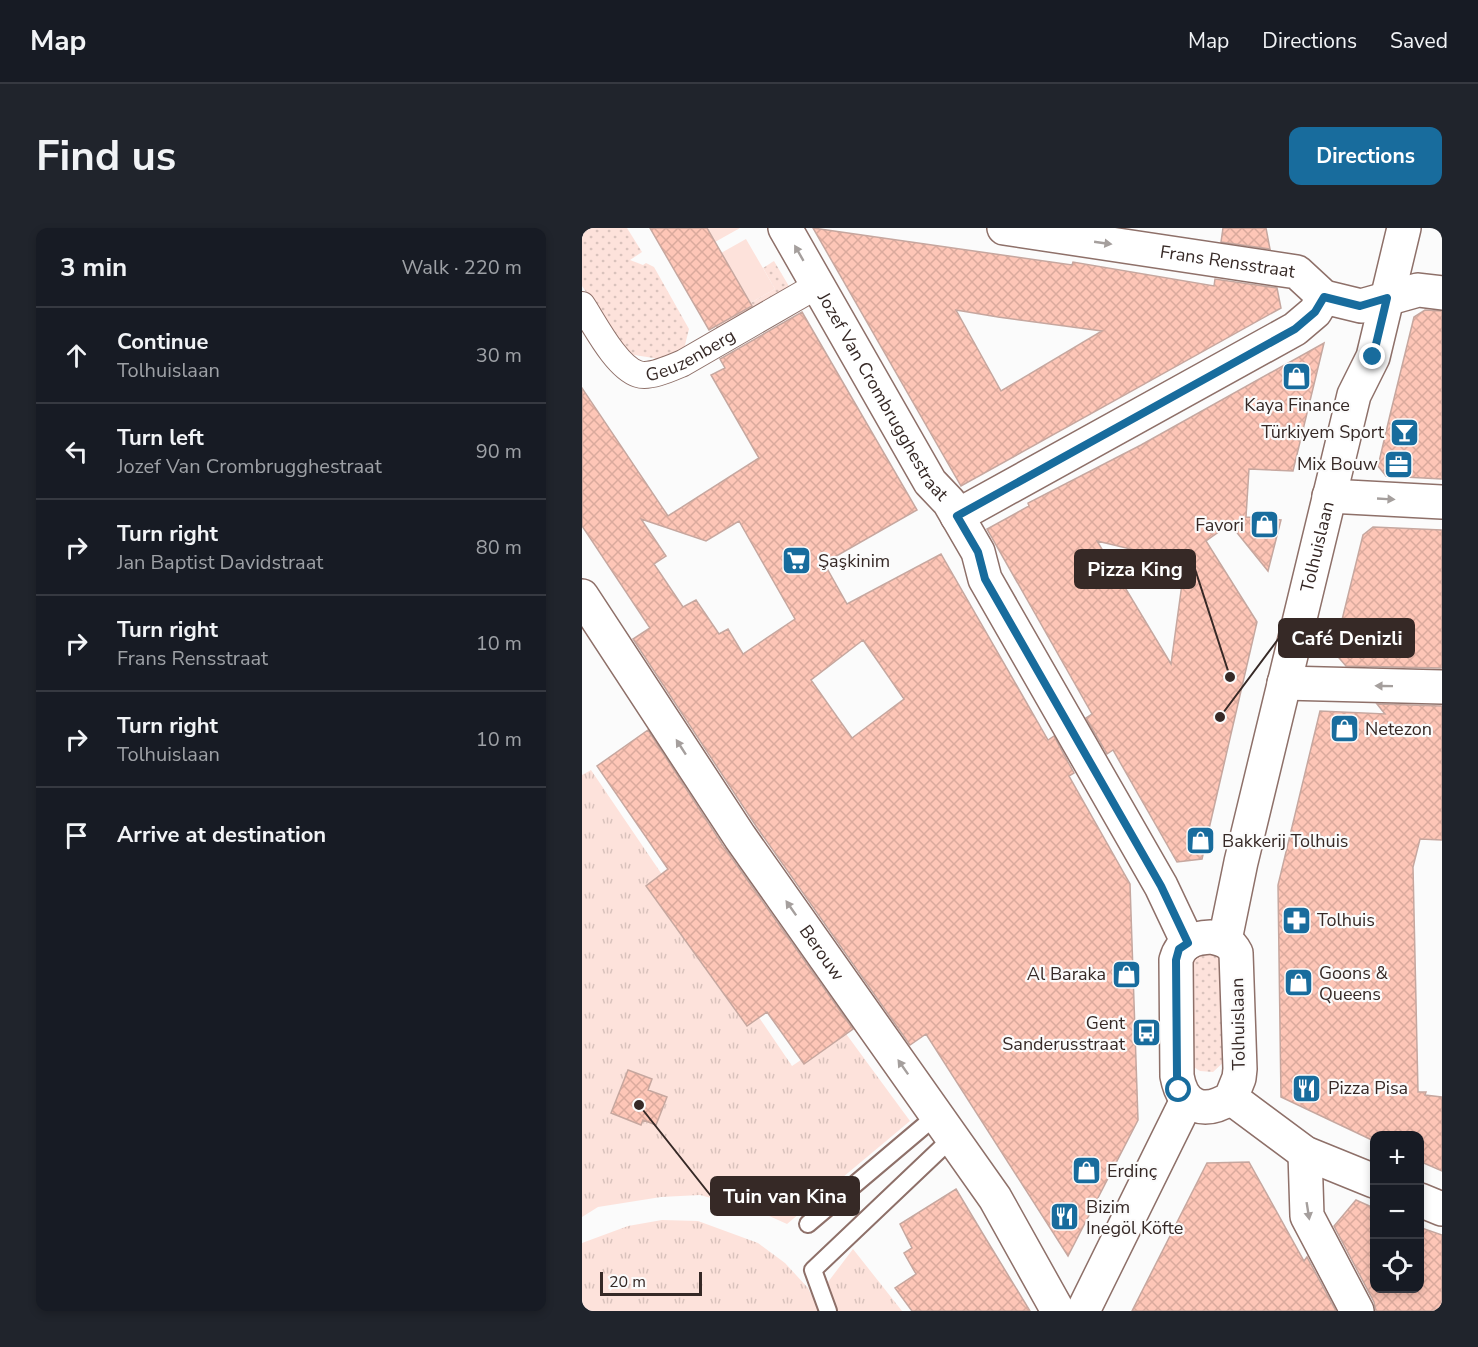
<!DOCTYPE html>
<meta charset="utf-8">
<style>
body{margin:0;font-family:"Nunito Sans",sans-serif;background:#20242c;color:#f1f3f6}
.controls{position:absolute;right:18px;bottom:18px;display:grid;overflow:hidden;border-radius:12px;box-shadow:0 3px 9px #0003}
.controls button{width:54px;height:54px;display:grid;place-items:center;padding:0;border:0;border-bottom:2px solid #363941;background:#171b24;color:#f1f3f6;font:30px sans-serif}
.scale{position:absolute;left:18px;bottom:15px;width:102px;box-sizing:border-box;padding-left:6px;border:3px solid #362926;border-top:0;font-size:16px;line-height:21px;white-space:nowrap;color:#362926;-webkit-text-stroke:4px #fbfbfb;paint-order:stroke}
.stop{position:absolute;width:18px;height:18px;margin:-14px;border:4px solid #186c9d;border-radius:50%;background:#fff}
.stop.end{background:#186c9d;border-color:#fff;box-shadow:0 2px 6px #0008}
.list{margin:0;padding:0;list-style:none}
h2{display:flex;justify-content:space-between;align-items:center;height:78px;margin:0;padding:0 24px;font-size:26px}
h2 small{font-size:20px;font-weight:400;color:#9ea1a6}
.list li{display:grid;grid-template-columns:39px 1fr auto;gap:18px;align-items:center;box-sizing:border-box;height:96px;padding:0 24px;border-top:2px solid #363941}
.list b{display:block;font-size:22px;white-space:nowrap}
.list p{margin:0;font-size:20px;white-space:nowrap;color:#9ea1a6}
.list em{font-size:20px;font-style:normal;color:#9ea1a6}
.icon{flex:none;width:33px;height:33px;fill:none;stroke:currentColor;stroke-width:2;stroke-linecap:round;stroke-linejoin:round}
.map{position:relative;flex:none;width:860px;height:1083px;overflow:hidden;border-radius:12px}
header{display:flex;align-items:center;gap:36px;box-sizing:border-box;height:84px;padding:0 30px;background:#171b24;border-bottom:2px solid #363941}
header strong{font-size:28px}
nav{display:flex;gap:33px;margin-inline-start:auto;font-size:21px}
.intro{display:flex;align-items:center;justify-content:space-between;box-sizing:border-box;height:144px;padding:0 36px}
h1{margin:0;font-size:42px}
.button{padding:15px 27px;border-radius:12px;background:#186c9d;color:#fff;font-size:21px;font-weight:700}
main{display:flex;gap:36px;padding:0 36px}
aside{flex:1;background:#171b24;border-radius:12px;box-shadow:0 3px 9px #0003}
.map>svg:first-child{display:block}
</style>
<header>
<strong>Map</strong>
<nav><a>Map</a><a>Directions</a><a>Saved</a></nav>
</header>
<div class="intro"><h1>Find us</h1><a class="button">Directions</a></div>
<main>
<aside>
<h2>3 min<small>Walk · 220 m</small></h2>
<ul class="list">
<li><svg class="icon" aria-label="ahead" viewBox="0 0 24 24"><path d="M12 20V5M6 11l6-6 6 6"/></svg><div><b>Continue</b><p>Tolhuislaan</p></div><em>30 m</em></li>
<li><svg class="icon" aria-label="left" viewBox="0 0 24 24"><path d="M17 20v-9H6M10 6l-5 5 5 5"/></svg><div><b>Turn left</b><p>Jozef Van Crombrugghestraat</p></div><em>90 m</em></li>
<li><svg class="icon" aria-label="right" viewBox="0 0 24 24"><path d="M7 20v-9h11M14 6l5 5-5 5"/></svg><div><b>Turn right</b><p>Jan Baptist Davidstraat</p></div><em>80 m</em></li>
<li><svg class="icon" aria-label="right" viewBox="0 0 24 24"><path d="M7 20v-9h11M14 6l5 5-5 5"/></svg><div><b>Turn right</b><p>Frans Rensstraat</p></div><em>10 m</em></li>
<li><svg class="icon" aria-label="right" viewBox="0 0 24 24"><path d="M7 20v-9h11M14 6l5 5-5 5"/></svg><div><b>Turn right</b><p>Tolhuislaan</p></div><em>10 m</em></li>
<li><svg class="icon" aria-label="arrive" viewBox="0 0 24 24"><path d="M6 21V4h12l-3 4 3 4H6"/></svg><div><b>Arrive at destination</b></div></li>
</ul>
</aside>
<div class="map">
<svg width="860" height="1083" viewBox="0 0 860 1083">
<defs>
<pattern id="grass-dots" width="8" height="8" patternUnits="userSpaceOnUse" patternTransform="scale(1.5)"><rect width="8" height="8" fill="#fde2db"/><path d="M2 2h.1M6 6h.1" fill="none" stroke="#d9c2bc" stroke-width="1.8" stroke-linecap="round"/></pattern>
<pattern id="park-tufts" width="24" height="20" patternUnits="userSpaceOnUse" patternTransform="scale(1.5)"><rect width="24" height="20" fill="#fde2db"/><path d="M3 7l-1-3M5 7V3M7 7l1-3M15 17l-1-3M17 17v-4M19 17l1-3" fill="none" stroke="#d9c2bc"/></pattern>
<pattern id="building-cross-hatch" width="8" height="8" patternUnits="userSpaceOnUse" patternTransform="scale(1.5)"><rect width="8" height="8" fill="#fec6b7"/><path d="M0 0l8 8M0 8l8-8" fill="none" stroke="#daaa9d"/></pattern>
</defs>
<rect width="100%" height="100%" fill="#fbfbfb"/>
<path fill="url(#grass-dots)" d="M0,0H45L60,24L48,32L61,37L64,35L72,39L107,101L102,121L84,132L46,126L0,58Z
M192,33L208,60L134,101V94L193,61L181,40Z
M626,724L638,729L644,832L631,844L618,843L607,836L605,732Z"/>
<path fill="url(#park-tufts)" d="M9,542L210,838L262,803L328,893L205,996L174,982L118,967L79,969L16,979L0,989V547Z
M80,992L116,993L176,1015L203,1035L226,1060L237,1083H0V1015L46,998Z
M271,1021L320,1083H255L246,1054Z"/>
<path fill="#fde2db" d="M125,0H158L133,14Z
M164,11L193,61L168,75L139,25Z"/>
<path fill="url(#building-cross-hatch)" stroke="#c6a79f" stroke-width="1.5" fill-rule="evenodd" d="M68,0H125L170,78L127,102Z
M231,0L490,37L491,34L632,58L633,51L695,60L699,80L379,258ZM374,82L416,89L520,103L419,163Z
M641,0H684L688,21L639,14Z
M843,82L860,83V251L804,248L796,238L808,187L832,89Z
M220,84L335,282L242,335L265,376L359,326L466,512L472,508L492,545L487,548L548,656L556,892L486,1028L344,806L328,817L174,598L51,411L68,400L0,298V160L86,288L177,230L129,147L143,140L138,131ZM59,291L124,313L157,293L213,391L161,426L146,401L137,406L114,372L101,379L72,336L84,328ZM281,412L322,471L270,510L229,452Z
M742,115L711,243L667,241L664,289L699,292L686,343L648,296L624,313L675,394L620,631L595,634L531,522L525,526L504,490L510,486L405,301L447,278L446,275L559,217ZM515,313L603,334L589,436Z
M791,299L860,302V440L764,438L752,424L781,307Z
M795,476L860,478V612L838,611L831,639L836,864H844L843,867L860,869V943L837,933V908H792V913L699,869L696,657L738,483L803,486Z
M66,502L142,619L271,801L222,836L185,784L165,798L64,658L86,641L15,538Z
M46,842L70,851L66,862L85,869L74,897L61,892L59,897L29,885Z
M667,934L722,1033L725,1029L754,1083H550L625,935Z
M374,961L401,1006L448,1083H330L313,1060L334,1046L322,1025L330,1020L318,996Z
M774,972L792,980V1060H837V999L860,1007V1083H794L792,1074L752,998Z"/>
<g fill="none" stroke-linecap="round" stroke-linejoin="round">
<defs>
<path id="service" d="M226,996L355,887
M246,1083L231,1042L370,910"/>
<g id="pedestrian">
<path id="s1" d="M0,77C12,95 34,139 56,146C68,150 89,140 101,135L236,57"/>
</g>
<g id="minor">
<path id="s2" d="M203,0L348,254L367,274L396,324L403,351L579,658L606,715"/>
<path id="s3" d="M422,0L715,44L742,69L779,78L836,62L860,65"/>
<path d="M747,268L860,274"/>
<path d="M375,288L713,101L733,84L742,69"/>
<path id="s4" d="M0,368L158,609L413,970L476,1083"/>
<path d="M702,455L860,459"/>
<path d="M649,870L723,925L792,953"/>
<path d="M723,925L725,988L775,1083"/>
<path d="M838,972L860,981"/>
</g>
<g id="tertiary">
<path d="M629,709C641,712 648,713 654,725L658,841L657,850L649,870C622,887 601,880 595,848L594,732C599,714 611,710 629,709Z"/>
<path id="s5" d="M643,712L659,634L772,167L791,129L822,0"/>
<path d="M501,1083L605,872"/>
</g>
</defs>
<use href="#service" stroke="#8e7069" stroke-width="20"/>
<use href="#pedestrian" stroke="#8e7069" stroke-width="28"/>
<use href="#minor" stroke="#8e7069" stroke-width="36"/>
<use href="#tertiary" stroke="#8e7069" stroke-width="36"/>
<use href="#service" stroke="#fff" stroke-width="16"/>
<use href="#pedestrian" stroke="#fff" stroke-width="26"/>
<use href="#minor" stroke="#fff" stroke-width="33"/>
<use href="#tertiary" stroke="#fff" stroke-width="33"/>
</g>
<defs><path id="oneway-solid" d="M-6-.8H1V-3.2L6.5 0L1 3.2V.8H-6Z" transform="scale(1.5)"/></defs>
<g fill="#a59f9d">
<use href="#oneway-solid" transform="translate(521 15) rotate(8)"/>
<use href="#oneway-solid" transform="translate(217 25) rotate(-120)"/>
<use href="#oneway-solid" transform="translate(804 271) rotate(3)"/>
<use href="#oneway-solid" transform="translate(802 458) rotate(-179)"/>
<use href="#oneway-solid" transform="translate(99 519) rotate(-123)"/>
<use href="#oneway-solid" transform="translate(209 680) rotate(-125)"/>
<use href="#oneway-solid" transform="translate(321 839) rotate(-125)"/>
<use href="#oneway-solid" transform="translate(726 983) rotate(81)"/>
</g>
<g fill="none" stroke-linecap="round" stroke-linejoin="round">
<path stroke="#186c9d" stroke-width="8" d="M597,862L595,848L594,732L597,721L606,715L579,658L403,351L396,324L375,288L713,101L733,84L742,69L778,78L805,70L791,129"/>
</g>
<defs>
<symbol id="shop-square" viewBox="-11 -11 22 22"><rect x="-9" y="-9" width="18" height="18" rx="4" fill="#186c9d" stroke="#fbfbfb"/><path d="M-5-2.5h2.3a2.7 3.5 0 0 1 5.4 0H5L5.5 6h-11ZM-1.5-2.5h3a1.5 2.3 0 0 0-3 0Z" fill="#fff"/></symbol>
<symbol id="bar-square" viewBox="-11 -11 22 22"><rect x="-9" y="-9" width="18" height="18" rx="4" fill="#186c9d" stroke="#fbfbfb"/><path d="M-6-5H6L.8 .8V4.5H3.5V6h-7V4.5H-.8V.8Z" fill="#fff"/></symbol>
<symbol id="office-square" viewBox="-11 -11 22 22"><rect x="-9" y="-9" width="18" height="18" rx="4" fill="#186c9d" stroke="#fbfbfb"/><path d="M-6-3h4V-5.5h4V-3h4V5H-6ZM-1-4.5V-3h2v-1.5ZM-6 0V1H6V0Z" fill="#fff"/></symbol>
<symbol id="supermarket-square" viewBox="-11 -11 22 22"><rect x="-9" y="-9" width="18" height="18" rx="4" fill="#186c9d" stroke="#fbfbfb"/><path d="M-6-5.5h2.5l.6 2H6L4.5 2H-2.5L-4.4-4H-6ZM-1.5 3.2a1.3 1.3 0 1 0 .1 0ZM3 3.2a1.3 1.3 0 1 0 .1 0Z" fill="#fff"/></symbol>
<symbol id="pharmacy-square" viewBox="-11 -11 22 22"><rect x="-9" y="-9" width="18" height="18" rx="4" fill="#186c9d" stroke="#fbfbfb"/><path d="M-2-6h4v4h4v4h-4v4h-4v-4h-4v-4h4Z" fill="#fff"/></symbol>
<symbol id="bus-square" viewBox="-11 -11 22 22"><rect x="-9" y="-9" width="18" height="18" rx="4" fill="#186c9d" stroke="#fbfbfb"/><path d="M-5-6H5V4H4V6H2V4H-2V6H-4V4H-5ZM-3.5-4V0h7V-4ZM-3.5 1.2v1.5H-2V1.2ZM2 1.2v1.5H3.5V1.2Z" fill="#fff"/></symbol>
<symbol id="restaurant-square" viewBox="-11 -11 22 22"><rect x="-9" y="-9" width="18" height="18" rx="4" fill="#186c9d" stroke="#fbfbfb"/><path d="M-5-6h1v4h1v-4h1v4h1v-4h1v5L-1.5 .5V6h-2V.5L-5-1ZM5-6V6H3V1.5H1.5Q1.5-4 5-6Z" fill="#fff"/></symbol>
</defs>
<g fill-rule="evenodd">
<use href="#shop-square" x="698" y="132" width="33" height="33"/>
<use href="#bar-square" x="806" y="188" width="33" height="33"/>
<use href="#office-square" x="800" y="220" width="33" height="33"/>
<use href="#shop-square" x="666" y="280" width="33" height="33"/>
<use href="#supermarket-square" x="198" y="316" width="33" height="33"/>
<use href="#shop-square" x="746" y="484" width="33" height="33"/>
<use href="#shop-square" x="602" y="596" width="33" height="33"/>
<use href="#pharmacy-square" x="698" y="676" width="33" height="33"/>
<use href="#shop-square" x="528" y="730" width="33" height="33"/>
<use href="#shop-square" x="700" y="738" width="33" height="33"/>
<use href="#bus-square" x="548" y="788" width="33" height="33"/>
<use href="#restaurant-square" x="708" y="844" width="33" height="33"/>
<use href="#shop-square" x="488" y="926" width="33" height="33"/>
<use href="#restaurant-square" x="466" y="972" width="33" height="33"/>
</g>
<g text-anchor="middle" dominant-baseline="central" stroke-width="4.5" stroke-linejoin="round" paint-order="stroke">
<g font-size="18" fill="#362926" stroke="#fbfbfb">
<text stroke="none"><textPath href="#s3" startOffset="226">Frans Rensstraat</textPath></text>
<text stroke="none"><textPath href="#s1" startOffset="147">Geuzenberg</textPath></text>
<text stroke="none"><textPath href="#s2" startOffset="195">Jozef Van Crombrugghestraat</textPath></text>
<text stroke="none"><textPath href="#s5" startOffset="404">Tolhuislaan</textPath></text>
<text stroke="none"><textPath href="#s4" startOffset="430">Berouw</textPath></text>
<text transform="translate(656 796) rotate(-91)">Tolhuislaan</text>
</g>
<g font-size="18" fill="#362926" stroke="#fbfbfb" text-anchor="start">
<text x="715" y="177" text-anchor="middle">Kaya Finance</text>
<text x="802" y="204" text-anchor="end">Türkiyem Sport</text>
<text x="796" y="236" text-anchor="end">Mix Bouw</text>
<text x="662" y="297" text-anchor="end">Favori</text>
<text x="236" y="333">Şaşkinim</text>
<text x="783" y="501">Netezon</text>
<text x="640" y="613">Bakkerij Tolhuis</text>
<text x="735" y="692">Tolhuis</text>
<text x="737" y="745">Goons &amp;<tspan x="737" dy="21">Queens</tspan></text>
<text x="524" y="746" text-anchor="end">Al Baraka</text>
<text x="543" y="795" text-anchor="end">Gent<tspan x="543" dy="21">Sanderusstraat</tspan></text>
<text x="746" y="860">Pizza Pisa</text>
<text x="525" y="943">Erdinç</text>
<text x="504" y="979">Bizim<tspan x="504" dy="21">Inegöl Köfte</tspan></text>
</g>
</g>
<path fill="none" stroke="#362926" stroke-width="2" d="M648 449L613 341M638 489L697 410M57 877L129 968"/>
<g fill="#362926" stroke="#fbfbfb" stroke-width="2">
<circle cx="648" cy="449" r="6"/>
<circle cx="638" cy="489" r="6"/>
<circle cx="57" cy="877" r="6"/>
</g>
<g fill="#362926" stroke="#362926" stroke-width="2">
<rect x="493" y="322" width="120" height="38" rx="6"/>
<rect x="697" y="391" width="135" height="38" rx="6"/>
<rect x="129" y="949" width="148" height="38" rx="6"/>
</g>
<g font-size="20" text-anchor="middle" font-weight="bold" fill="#fff">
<text x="553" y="348">Pizza King</text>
<text x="765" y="417">Café Denizli</text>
<text x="203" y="975">Tuin van Kina</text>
</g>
</svg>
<div class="controls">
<button>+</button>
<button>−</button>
<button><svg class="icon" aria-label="locate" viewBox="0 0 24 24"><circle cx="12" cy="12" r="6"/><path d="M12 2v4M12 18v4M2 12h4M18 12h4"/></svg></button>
</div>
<div class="scale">20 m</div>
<div class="stop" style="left:597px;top:862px"></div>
<div class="stop end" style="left:791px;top:129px"></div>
</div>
</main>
